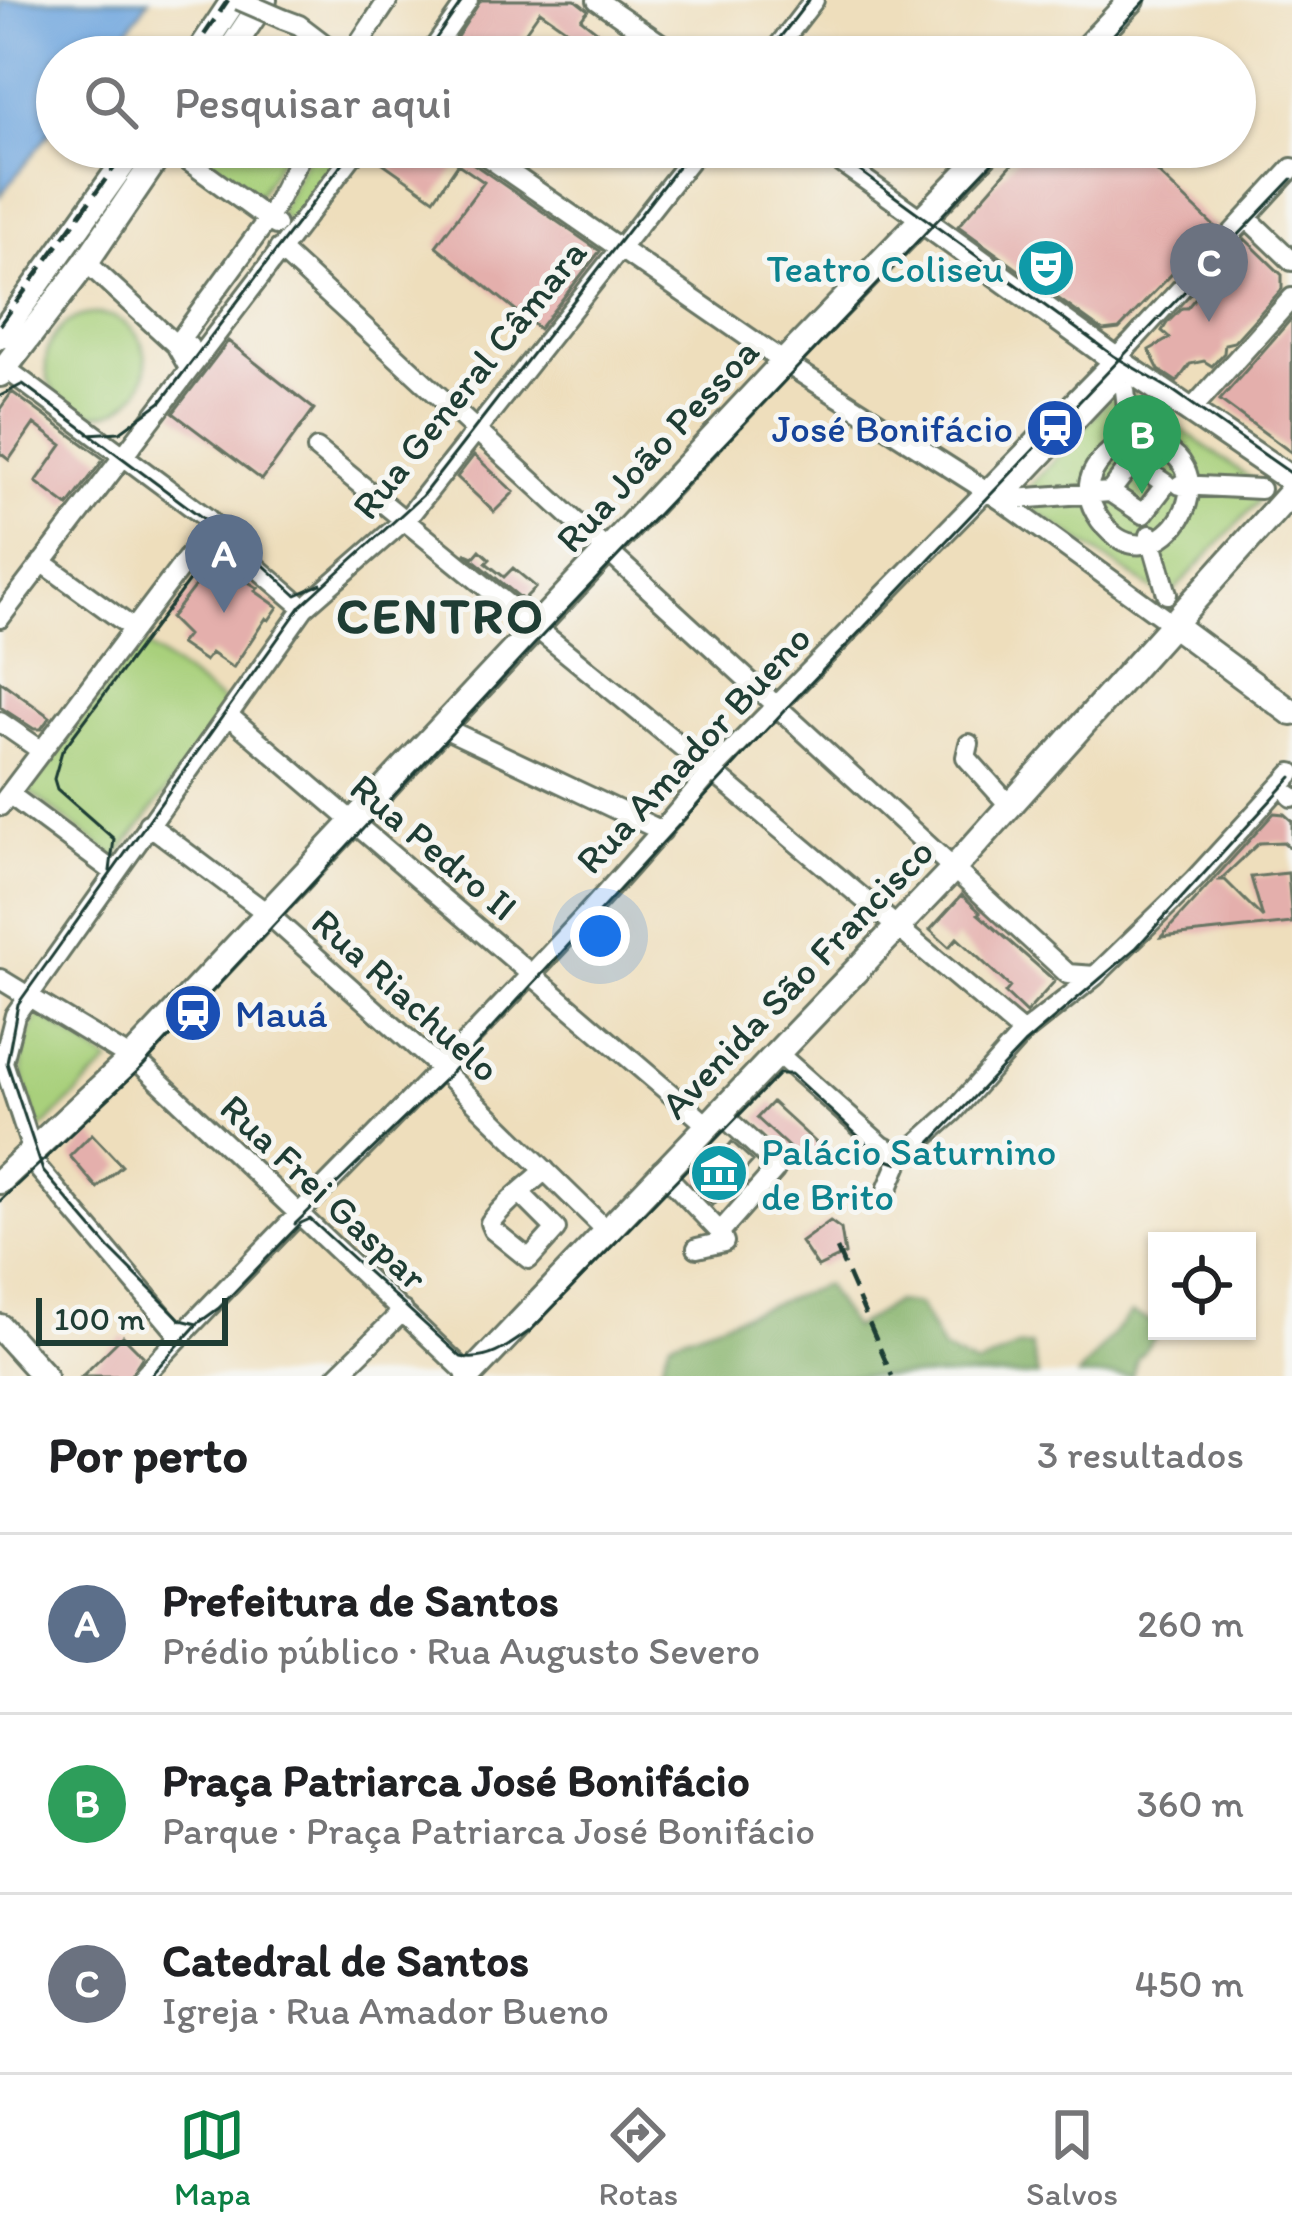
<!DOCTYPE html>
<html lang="pt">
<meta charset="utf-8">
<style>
body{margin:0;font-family:Itim,sans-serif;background:#f6f6f6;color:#202124}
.controls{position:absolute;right:36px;bottom:36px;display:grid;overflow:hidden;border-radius:0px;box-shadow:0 3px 9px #0004}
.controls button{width:108px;height:108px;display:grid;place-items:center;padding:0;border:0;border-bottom:3px solid #e0e0e0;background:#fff;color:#202124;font:60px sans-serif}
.scale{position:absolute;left:36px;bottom:30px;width:192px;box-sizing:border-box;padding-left:12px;border:6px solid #1f3d34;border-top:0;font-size:33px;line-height:42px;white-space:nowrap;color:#1f3d34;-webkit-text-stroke:9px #f6f6f2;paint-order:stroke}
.you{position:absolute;left:600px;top:936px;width:42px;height:42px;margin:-30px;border:9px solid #fff;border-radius:50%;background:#1a73e8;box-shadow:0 0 0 18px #1a73e833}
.badge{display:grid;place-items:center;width:78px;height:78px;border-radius:50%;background:#0b8043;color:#fff;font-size:39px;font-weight:700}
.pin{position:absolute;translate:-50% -99px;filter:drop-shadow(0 3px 6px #0008)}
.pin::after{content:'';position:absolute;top:63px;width:42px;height:36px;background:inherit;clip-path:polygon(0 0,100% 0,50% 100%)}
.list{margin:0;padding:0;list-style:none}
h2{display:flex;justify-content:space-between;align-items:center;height:156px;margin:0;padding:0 48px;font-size:51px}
h2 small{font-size:39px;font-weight:400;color:#757577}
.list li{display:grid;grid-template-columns:78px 1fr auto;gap:36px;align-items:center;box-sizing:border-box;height:180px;padding:0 48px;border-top:3px solid #e0e0e0}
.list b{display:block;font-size:45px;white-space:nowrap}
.list p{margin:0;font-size:39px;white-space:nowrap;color:#757577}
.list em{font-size:39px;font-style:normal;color:#757577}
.icon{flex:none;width:66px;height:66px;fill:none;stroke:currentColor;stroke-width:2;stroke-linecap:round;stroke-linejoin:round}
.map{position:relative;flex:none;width:1292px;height:1376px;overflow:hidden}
.search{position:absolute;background:#fff;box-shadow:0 3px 9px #0004;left:36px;right:36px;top:36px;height:132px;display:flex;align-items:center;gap:30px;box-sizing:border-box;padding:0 42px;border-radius:66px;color:#757577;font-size:45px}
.sheet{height:696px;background:#fff}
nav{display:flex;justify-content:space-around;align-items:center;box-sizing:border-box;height:168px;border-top:3px solid #e0e0e0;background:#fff;font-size:33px;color:#757577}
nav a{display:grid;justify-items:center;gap:6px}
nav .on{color:#0b8043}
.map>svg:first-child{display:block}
</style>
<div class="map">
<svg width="1292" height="1376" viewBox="0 0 1292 1376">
<rect width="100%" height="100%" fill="#f6f6f2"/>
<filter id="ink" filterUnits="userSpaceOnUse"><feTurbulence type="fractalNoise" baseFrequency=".00833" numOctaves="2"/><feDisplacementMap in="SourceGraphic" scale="24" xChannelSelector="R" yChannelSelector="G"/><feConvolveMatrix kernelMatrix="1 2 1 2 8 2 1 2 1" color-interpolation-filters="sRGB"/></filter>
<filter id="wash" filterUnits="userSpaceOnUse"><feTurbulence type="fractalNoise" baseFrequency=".004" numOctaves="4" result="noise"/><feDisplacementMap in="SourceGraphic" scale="48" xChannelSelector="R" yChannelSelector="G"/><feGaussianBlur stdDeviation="2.7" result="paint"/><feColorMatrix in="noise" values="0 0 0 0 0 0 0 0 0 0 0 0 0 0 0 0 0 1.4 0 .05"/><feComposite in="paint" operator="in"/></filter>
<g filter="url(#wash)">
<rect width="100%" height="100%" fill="#eedebc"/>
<path fill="#a9d07b" stroke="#648658" stroke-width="3" d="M190,147H287L259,195L187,152Z
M312,147H353L294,225L279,213Z
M46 364a50 50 0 1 1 100 0a50 50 0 1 1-100 0Z
M1121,387L1260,485L1257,503L1173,592L1161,595L1026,505L1027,490Z
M140,641L230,707L116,858L28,791Z
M39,1013L110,1062L40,1130C22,1078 11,1064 39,1013Z"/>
<path fill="#86b26b" stroke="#527850" stroke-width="3" d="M825,1285L853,1328L896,1302L919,1305L943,1350L977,1366L1017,1347L1031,1346L1038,1376H658L670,1341Z
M1131,1313L1157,1324L1160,1331L1137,1359L1132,1376H1078Z"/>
<path fill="#70a6de" stroke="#487289" stroke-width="3" d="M0,0H149L108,57H57V123L0,196Z"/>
<g id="blocks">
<path fill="#e4afac" d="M481,0H575L588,10L581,19L615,45L607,57H564L577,37L540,11L516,45L535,57H444Z
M375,147H460L465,158L600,251L539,329L436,246L484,182L458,164L434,199L370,154Z
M1027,147H1131L1216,228L1119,329L1103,331L958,226Z
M1245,239L1282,275V289L1234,342L1225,344L1224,353L1212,366L1204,361L1190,364L1177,382L1159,370L1149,350L1170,338L1162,331L1167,323L1182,308H1187Z
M1292,318V453L1220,400Z
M228,341L314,409L262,480L173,413Z
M12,392L104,459L68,506L36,482L62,445L34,424L9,460L0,453V409Z
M474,455L514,492L494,512L457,477Z
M480,550L490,559L486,563L504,577L513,568L536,587L523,600L465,553L474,557Z
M214,561L258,588L255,591L278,607L269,620L266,618L233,668L211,653L205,661L180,644L187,635L170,618Z
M0,681L50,717L41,729H34L0,707Z
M1274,813L1284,814L1292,821V849L1283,842L1259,843L1220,880H1225L1263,918L1251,877L1288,873L1292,923L1161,937Z
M962,895L980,912L978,914L1055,981L1026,1013L1005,993L1010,987L957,938L949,947L930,930Z
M772,1102L824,1150L809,1166L757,1118Z
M92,1134L122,1166L97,1188L70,1156Z
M732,1142L753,1161L713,1205L694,1185Z
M830,1221L841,1229L845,1254L818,1267L801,1242Z
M123,1336L143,1356L130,1376H82Z"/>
</g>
</g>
<g filter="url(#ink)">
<use href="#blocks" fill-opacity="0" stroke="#677564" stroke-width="3"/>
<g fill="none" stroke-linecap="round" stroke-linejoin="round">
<defs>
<path id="minor" d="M597,0L680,57
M283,19L299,25L341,57
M350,57L388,0
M428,57L468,0
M770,57L814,0
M169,147L276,225
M473,147L784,362L1001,500L1172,624
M819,147L922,220
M1247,218L1292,261
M279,249L1068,974L1095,976
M86,262L176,345L189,346
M5,368L208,519L227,542L304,608
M189,368L176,345L268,219L305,147
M1125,390L1131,445
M1190,411L1292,298
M1130,438C1252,452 1157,602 1100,520C1074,483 1097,457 1130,438Z
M317,449L720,778L1023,1033
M1180,485L1260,489
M1001,500L1110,492L1143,514L1166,484L1133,462L1110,492
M1001,500L1126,368
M1150,535L1167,594
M42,562L134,629
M0,618L359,147
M228,715L706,1124
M0,722L42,751
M442,727L662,831
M969,744L966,757L1010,806
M9,794L114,872
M1290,795L1292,797
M0,806L213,524
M148,824L268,914L441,1069L605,1229
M0,979L143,1066L469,1375
M776,1052L882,1146L892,1151H909L953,1112L1023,1033L1095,976L1194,880L1292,773
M661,1170L720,1232
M887,1190L903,1152
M520,1193L556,1229L529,1259L493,1230L490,1223C504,1203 527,1187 545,1170
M697,1248L724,1242L720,1232L775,1170L774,1162L718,1111
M180,1336L38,1168L3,1062L15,1015L304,608L409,516L700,147
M143,1376C332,1174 535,984 712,771L1131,343L1292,168
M337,1376L403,1311"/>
<path id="major" d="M196,57L234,0
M226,57L264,0
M1078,57L1132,0
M922,220L1113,358L1292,480
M0,336L135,147
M0,374L86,262L164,147
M1172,624L1292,713
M0,1181L132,1058L784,362L992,147
M0,1327L44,1376
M469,1376L954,868L1292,491"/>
</defs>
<use href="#minor" stroke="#677564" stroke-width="24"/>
<use href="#major" stroke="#677564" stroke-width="30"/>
<use href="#minor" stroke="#fff" stroke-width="18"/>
<use href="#major" stroke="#fff" stroke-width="24"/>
<path stroke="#1f3d34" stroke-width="3" d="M423,57L463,0
M765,57L809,0
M1092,57L1146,0
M693,147L422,496L301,606L18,1004L7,1063L43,1171L109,1248L181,1320L197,1324L219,1308L301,1223L310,1219L461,1357C488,1363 510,1345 531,1330L779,1074H791L882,1158L896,1163L921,1153L1024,1044L1136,948L1292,777
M827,147L1114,356L1175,392L1292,474
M0,396L23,384L208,522L215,534L214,547L62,751L54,779L57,789L114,839L110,871
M88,434L120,432L161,402L355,147
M210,552L227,542L242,545L296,595L321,584
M0,1201L143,1066L542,636L1007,147
M295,1224L448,1076L783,712L1292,179
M150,1376L202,1319"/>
<path stroke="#1f3d34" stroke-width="4.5" stroke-dasharray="18 9" stroke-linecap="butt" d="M189,57L228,0
M0,325L129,147
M837,1249L892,1376"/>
<defs>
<path id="minor-bridge" d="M239,0L283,19"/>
</defs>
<use href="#minor-bridge" stroke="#677564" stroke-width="24" stroke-linecap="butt"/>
<use href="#minor-bridge" stroke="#fff" stroke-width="18"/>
</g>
</g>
<defs>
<symbol id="theatre-disc" viewBox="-11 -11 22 22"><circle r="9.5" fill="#0f9aa8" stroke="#f6f6f2"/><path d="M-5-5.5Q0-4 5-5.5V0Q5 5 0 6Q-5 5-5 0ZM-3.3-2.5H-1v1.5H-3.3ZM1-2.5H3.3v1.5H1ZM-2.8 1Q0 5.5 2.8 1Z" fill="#fff"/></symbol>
<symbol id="station-disc" viewBox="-11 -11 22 22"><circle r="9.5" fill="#1a4fb4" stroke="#f6f6f2"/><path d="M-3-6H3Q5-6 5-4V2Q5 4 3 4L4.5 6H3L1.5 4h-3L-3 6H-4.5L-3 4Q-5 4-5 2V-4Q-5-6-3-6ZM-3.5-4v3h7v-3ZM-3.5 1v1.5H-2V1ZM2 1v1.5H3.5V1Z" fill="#fff"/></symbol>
<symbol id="museum-disc" viewBox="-11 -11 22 22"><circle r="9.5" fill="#0f9aa8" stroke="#f6f6f2"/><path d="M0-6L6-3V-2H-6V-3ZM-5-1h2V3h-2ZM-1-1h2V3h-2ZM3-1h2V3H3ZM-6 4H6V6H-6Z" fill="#fff"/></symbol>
</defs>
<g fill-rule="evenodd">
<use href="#theatre-disc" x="1013" y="235" width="66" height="66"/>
<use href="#station-disc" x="1022" y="395" width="66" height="66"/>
<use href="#station-disc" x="160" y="980" width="66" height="66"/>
<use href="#museum-disc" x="686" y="1140" width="66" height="66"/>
</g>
<g text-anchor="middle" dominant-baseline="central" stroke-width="10" stroke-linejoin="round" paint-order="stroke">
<g font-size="39" fill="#0d838f" stroke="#f6f6f2" text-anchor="end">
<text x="1004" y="268">Teatro Coliseu</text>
<text x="761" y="1151" text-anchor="start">Palácio Saturnino<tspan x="761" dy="45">de Brito</tspan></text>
</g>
<g font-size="39" fill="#1f3d34" stroke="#f6f6f2">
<text transform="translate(469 379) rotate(-51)">Rua General Câmara</text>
<text transform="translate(657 445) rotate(-47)">Rua João Pessoa</text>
<text transform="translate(693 749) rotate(-47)">Rua Amador Bueno</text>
<text transform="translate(434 847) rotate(40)">Rua Pedro II</text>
<text transform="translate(797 978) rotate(-46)">Avenida São Francisco</text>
<text transform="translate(406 995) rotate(42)">Rua Riachuelo</text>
<text transform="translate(324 1192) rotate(43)">Rua Frei Gaspar</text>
</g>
<g font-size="39" fill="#164399" stroke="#f6f6f2" text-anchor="end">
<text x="1013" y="428">José Bonifácio</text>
<text x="235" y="1013" text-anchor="start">Mauá</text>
</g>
<g font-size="51" font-weight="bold" letter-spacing="3" fill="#1f3d34" stroke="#f6f6f2">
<text x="441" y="615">CENTRO</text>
</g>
</g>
</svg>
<div class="controls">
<button><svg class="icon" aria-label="locate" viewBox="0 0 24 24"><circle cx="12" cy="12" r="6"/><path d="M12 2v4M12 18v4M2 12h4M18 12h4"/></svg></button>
</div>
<div class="scale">100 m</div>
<div class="you"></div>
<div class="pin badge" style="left:224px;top:613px;background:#5c6f8a">A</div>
<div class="pin badge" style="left:1142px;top:494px;background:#2e9e5b">B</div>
<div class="pin badge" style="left:1209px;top:322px;background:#6b7280">C</div>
<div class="search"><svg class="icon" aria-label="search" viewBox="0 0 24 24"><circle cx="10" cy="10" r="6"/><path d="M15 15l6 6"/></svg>Pesquisar aqui</div>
</div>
<section class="sheet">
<h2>Por perto<small>3 resultados</small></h2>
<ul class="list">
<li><span class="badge" style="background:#5c6f8a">A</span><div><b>Prefeitura de Santos</b><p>Prédio público · Rua Augusto Severo</p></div><em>260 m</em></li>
<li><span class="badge" style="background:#2e9e5b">B</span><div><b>Praça Patriarca José Bonifácio</b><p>Parque · Praça Patriarca José Bonifácio</p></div><em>360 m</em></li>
<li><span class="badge" style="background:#6b7280">C</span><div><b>Catedral de Santos</b><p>Igreja · Rua Amador Bueno</p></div><em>450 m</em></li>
</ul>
</section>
<nav>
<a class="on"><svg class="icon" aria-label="map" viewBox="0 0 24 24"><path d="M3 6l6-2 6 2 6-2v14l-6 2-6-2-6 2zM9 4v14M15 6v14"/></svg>Mapa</a>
<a><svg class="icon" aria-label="directions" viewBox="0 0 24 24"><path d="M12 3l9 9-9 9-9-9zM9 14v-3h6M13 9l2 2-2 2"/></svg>Rotas</a>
<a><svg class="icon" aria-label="saved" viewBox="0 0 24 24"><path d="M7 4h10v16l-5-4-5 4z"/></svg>Salvos</a>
</nav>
